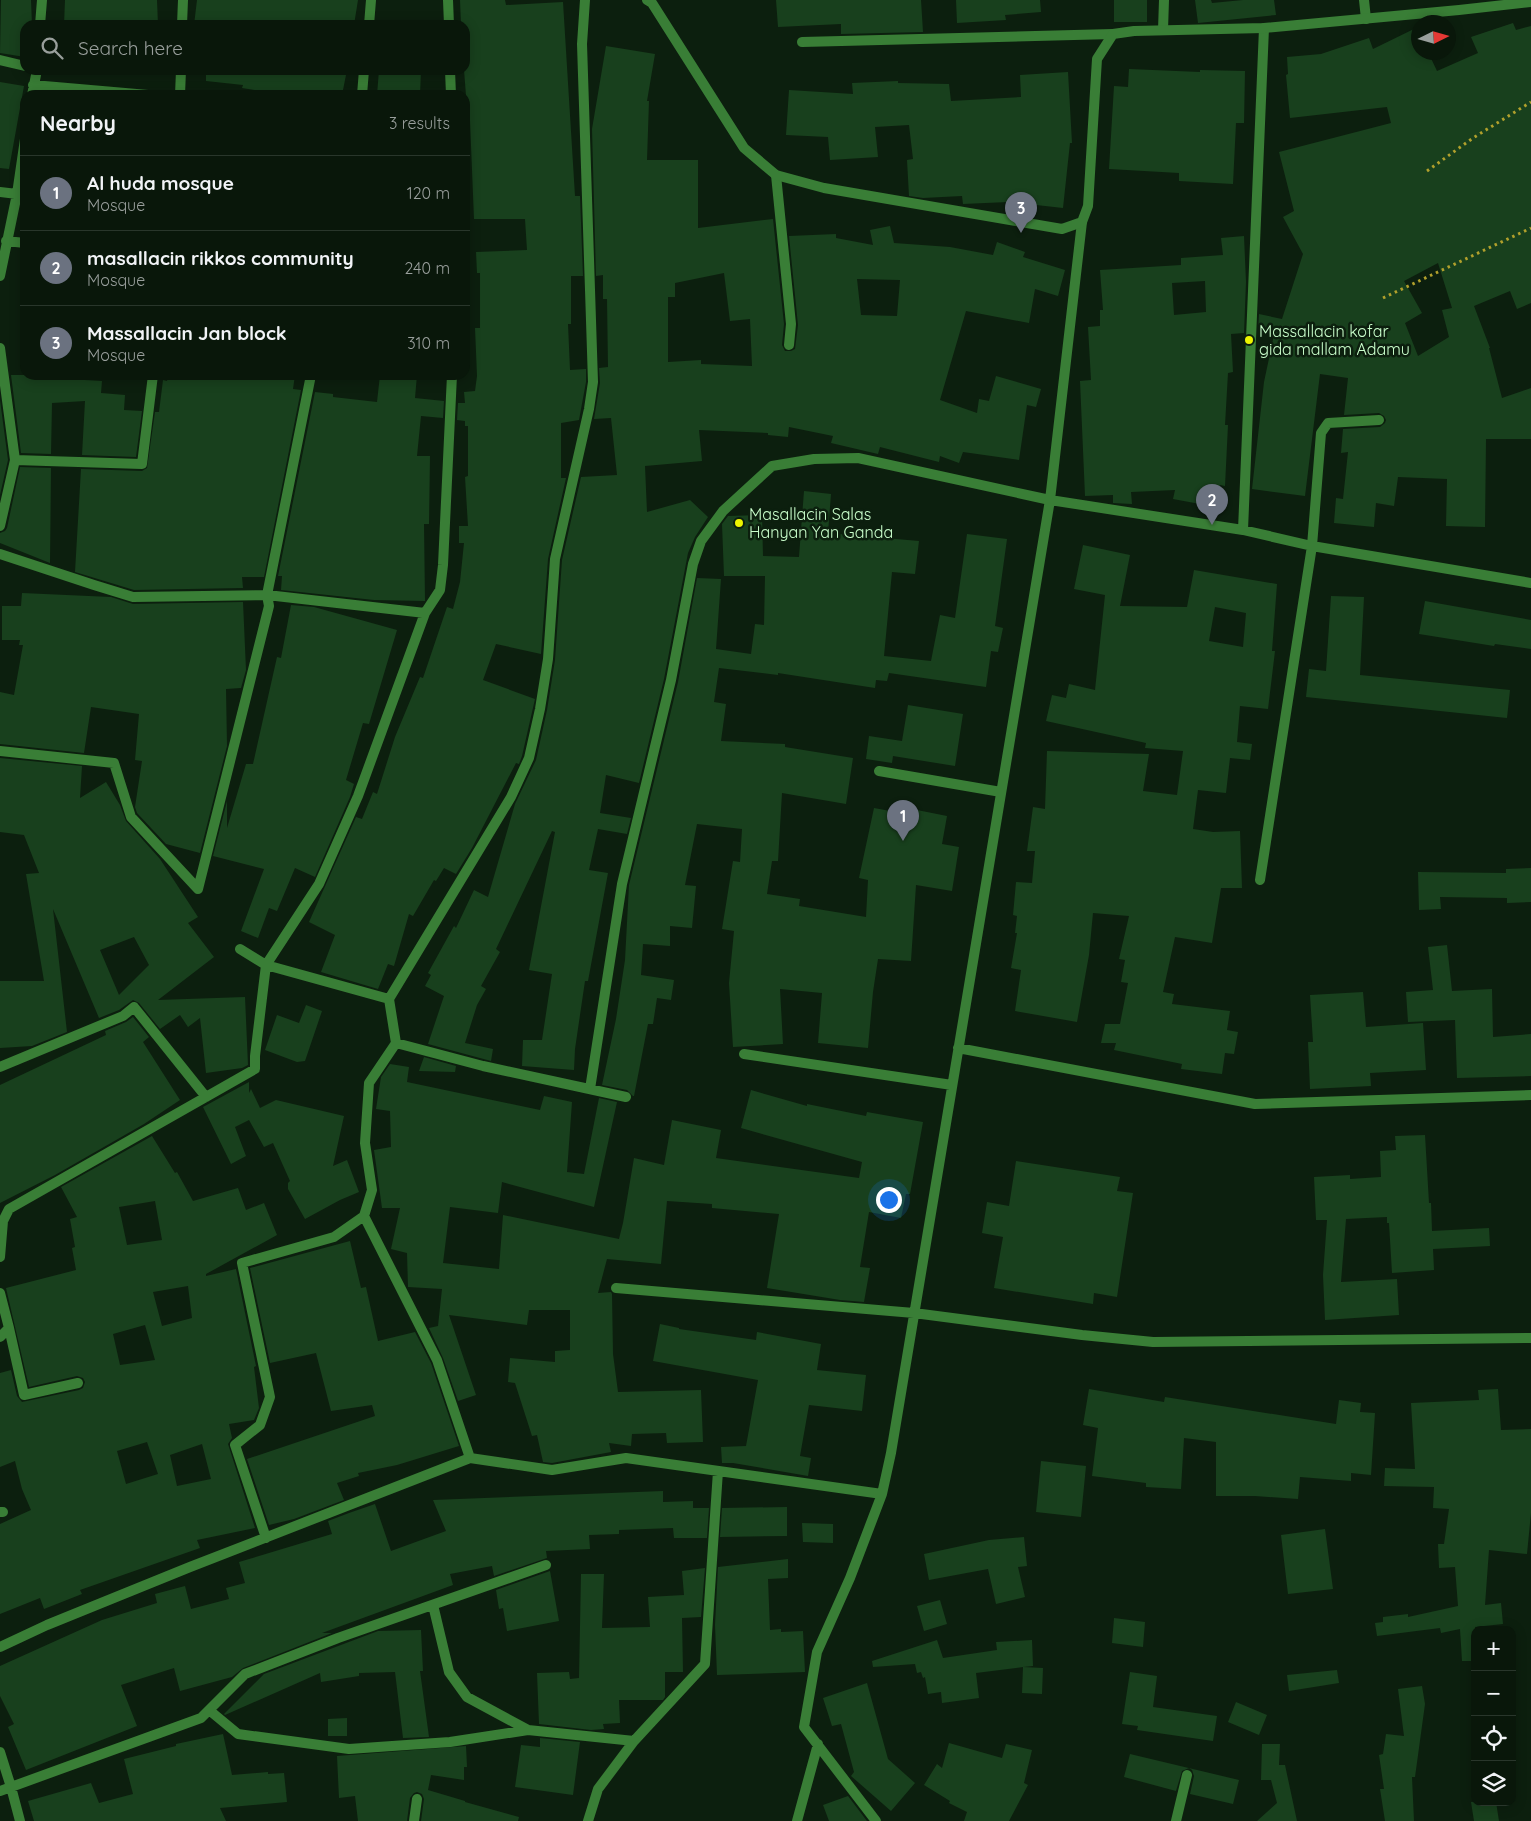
<!DOCTYPE html>
<meta charset="utf-8">
<style>
body{margin:0;font-family:Quicksand,sans-serif;background:#172418;color:#f1f3f6}
.controls{position:absolute;right:15px;bottom:15px;display:grid;overflow:hidden;border-radius:10px;box-shadow:0 2px 12px #0003}
.controls button{width:45px;height:45px;display:grid;place-items:center;padding:0;border:0;border-bottom:1px solid #29362b;background:#09170a;color:#f1f3f6;font:25px sans-serif}
.compass{position:absolute;left:1411px;top:15px;width:45px;height:45px;border-radius:50%;background:#09170a;box-shadow:0 2px 12px #0003;rotate:85deg}
.you{position:absolute;left:888px;top:1199px;width:18px;height:18px;margin:-12px;border:4px solid #fff;border-radius:50%;background:#1a73e8;box-shadow:0 0 0 8px #1a73e833}
.badge{display:grid;place-items:center;width:32px;height:32px;border-radius:50%;background:#7c3aed;color:#fff;font-size:16px;font-weight:700}
.pin{position:absolute;translate:-50% -41px;filter:drop-shadow(0 1px 2px #0008)}
.pin::after{content:'';position:absolute;top:26px;width:18px;height:15px;background:inherit;clip-path:polygon(0 0,100% 0,50% 100%)}
.list{margin:0;padding:0;list-style:none}
h2{display:flex;justify-content:space-between;align-items:center;height:65px;margin:0;padding:0 20px;font-size:21px}
h2 small{font-size:16px;font-weight:400;color:#999f9c}
.list li{display:grid;grid-template-columns:32px 1fr auto;gap:15px;align-items:center;box-sizing:border-box;height:75px;padding:0 20px;border-top:1px solid #29362b}
.list b{display:block;font-size:19px;white-space:nowrap}
.list p{margin:0;font-size:16px;white-space:nowrap;color:#999f9c}
.list em{font-size:16px;font-style:normal;color:#999f9c}
.icon{flex:none;width:28px;height:28px;fill:none;stroke:currentColor;stroke-width:2;stroke-linecap:round;stroke-linejoin:round}
.map{position:relative;flex:none;width:1531px;height:1821px;overflow:hidden}
.search{position:absolute;background:#09170a;box-shadow:0 2px 12px #0003;left:20px;top:20px;width:450px;height:55px;display:flex;align-items:center;gap:12px;box-sizing:border-box;padding:0 18px;border-radius:15px;color:#999f9c;font-size:19px}
.panel{position:absolute;background:#09170a;box-shadow:0 2px 12px #0003;left:20px;top:90px;width:450px;height:290px;border-radius:15px}
.map>svg:first-child{display:block}
</style>
<div class="map">
<svg width="1531" height="1821" viewBox="0 0 1531 1821">
<rect width="100%" height="100%" fill="#0c1f0e"/>
<path fill="#18401d" fill-rule="evenodd" d="M1,0H31L32,25H25V57L0,53Z
M65,0H157L158,25H64Z
M197,0H358L354,25H194Z
M460,0H505L506,5L563,2L575,196H580L583,276H571V324H568L570,370L586,369V382L579,420L561,423V478H566L548,559L541,654L496,644L483,680L535,699L522,756L519,764L516,763L472,848L456,874L444,868L436,881L434,880L413,916L409,914L394,966L388,964L378,989L321,972L335,935L309,922L356,817L362,819L373,792L377,794L395,737L420,677L423,678L447,607L453,609L460,582L464,543H459V526H468L465,477L468,476V426H465V421L457,420L458,403H465L464,392L475,391L477,376L475,328H480V273H477L476,252L527,250L525,219H474L470,121H468L464,70L465,25H461Z
M776,0H921L923,32L841,34V24L778,27Z
M956,0H1040L1041,12L1005,15L1006,20L957,23Z
M1114,0H1147V22H1114Z
M1195,0H1211L1212,3L1243,0H1274L1276,15L1198,23Z
M1513,23L1516,30L1531,26V303L1517,309L1510,291L1474,306L1490,348H1489L1502,398L1531,388V439H1486L1485,527L1446,526L1447,479L1398,477L1394,506L1376,503L1374,527L1334,523L1336,498L1343,499L1348,452L1341,453L1343,429L1380,427L1385,423L1386,420L1384,416L1379,413L1344,415L1348,378L1320,374L1305,496L1252,489L1264,382L1275,330L1258,332L1259,314L1282,319L1303,254L1283,217L1294,211L1279,152L1391,123L1387,107L1290,118L1286,75L1288,74L1287,57L1321,54L1369,38L1373,49L1418,27V52H1428L1437,71L1478,53L1471,37ZM1438,263L1452,308L1442,310L1449,337L1418,356L1405,323L1422,313L1404,281Z
M606,46L655,54L647,101H649L647,160H698V228L773,219L784,324L782,345L785,351H791L795,349L798,325L789,236L836,234V238L873,245L870,230L890,226L894,243L950,247L993,255L997,242L1025,252L1023,257L1065,270L1058,296L1035,289L1029,323L966,311L940,400L977,413L979,399L989,401L996,376L1041,389L1036,407L1027,405L1019,460L963,452L959,463L940,456L939,462L880,447L878,454L831,443L833,436L789,427L788,437L768,435V433L699,430L702,461L645,466L647,512L690,500L708,517L695,537L688,553L664,679L639,783L606,775L600,813L631,818L627,834L598,829L589,870L608,873L588,981H585L575,1049L574,1070L522,1066L523,1040H542L552,974L529,970L555,832L552,831L496,949L500,952L481,986L486,989L477,1005L465,1043L493,1049L491,1061L428,1044L444,996L425,986L431,975L428,973L454,926L456,928L474,890L488,897L515,804L536,760L547,710L555,660L562,560L581,477L617,475L611,418L594,419L600,383L599,368L608,367L607,299H603V275L596,276L592,129ZM724,273L730,321L750,319L752,366L701,364V360L668,362V297H675V283ZM857,279L900,280L897,316L861,315Z
M1129,69L1200,72V70L1245,71L1244,123H1236L1233,184L1179,181V173L1109,169L1114,86L1128,87Z
M206,70H347L342,95H286L242,88L243,85L206,81Z
M379,70H421L420,95H377Z
M1068,72L1072,143H1070L1063,208L1008,202L963,204L962,196L923,198L909,196L907,160L913,159L909,125L875,127L878,157L830,160L828,137L786,135L789,90L853,94L852,83L898,81V83L949,84L951,101L1021,97L1020,75Z
M0,82L24,86L9,169L0,168Z
M1244,236L1246,282L1244,333L1231,334L1233,372L1228,373L1225,425H1228L1225,486L1220,485L1216,507L1173,499L1175,490L1131,492L1132,504L1113,503V495L1085,496L1080,381L1091,380L1088,327L1100,326V310H1103L1100,270L1181,265V258L1223,255L1221,238ZM1205,281L1206,312L1174,315L1172,283Z
M11,375H85V380L102,381L101,393L125,395L124,410L142,411L136,457L82,455L85,401L52,403L51,454L21,453Z
M168,375H295L293,389L301,390L264,577H242L243,588L134,590L75,572L81,469L142,471L147,468L155,412H159L163,380L167,381Z
M380,375H417L415,398L444,401L443,418L421,416L417,456H430L429,524H424L425,601L374,600L281,590L282,576H278L315,392L333,394V397L377,402Z
M0,400L8,460L0,495Z
M20,467L51,468L50,563L0,543V533L5,531L7,528Z
M804,491L831,494L828,533L919,541L915,574L892,572L884,656L931,661L940,615L955,618L967,534L1007,539L995,626L1003,628L998,652L991,651L986,687L889,673L887,681L876,680L875,688L778,673V675L719,668L714,702L726,704L721,741L785,744V747L853,758L846,804L782,793L778,861H772L767,894L800,899L799,906L866,917L868,880L859,878L874,808L901,813L902,807L947,816L942,844L959,847L952,891L916,885L911,961L878,959L873,992L868,1048L818,1043L822,993L780,989L783,1044L733,1047L729,983L734,931L722,929L733,861L740,862L742,829L697,824L685,885L696,886L692,928L670,926V946L643,944L641,975L674,980L671,1000L657,998L653,1024H648L634,1096H633L627,1090L602,1085L616,1019L625,960L629,885L678,682L697,578L721,579L716,649L751,654L755,624L764,625L765,576H724L722,524L728,516L762,515L763,556L799,557Z
M1083,545L1130,555L1120,606L1187,607L1194,570L1277,584L1272,651H1275L1268,709L1240,706L1237,742L1252,744L1250,760L1230,758L1226,793L1198,790L1193,829L1213,832L1240,831L1242,888H1221L1212,943L1175,937L1163,992L1174,994L1172,1004L1230,1011L1227,1030L1238,1032L1234,1054L1225,1053L1222,1074L1181,1069L1182,1064L1114,1050L1116,1043H1101L1105,1024H1120L1128,983L1121,982L1125,960L1119,959L1129,916L1093,913L1089,955L1077,1022L1015,1011L1021,970L1011,968L1017,933H1015L1017,916L1013,915L1016,882L1032,883L1035,851H1027L1033,807L1045,809L1047,751L1149,754L1143,791L1177,795L1183,751L1145,748L1146,743L1046,721L1052,695L1066,698L1069,684L1095,690L1105,595L1074,589ZM1215,607L1246,613L1243,647L1209,641Z
M22,593L111,597L133,604L243,602L246,670L241,688L226,689L227,746L200,853L166,844L137,813L135,807L142,761L135,760L139,714L91,707L84,753L0,744V692L14,695L23,645H19L20,640H2V606H21Z
M1331,596L1364,597L1360,675L1510,690L1507,718L1306,697L1309,669L1326,671Z
M1425,601L1531,620V649L1495,644L1494,646L1419,634Z
M291,605L314,607L397,630L369,724L363,723L346,780L354,784L350,797L315,877L295,868L277,911L269,908L258,938L241,931L264,869L213,856L227,801V828L246,764H253L277,657L281,658Z
M908,705L963,714L955,766L893,756L892,763L866,759L869,736L902,741Z
M0,758L82,766L80,798L106,782L120,805L126,821L160,859L198,917L188,923L214,957L158,1000L245,997L248,1065L242,1068L206,1073L200,1018L188,1027L180,1015L160,1029L139,1003L133,1000L119,1010L99,1018L53,909L67,1032L32,1046L0,1048V981H44L26,874L39,873L24,835L0,832ZM134,937L149,965L119,995L100,950Z
M1531,868V902L1507,903V898L1440,897L1441,909L1419,910L1418,872L1506,873V869Z
M1447,945L1452,991L1492,989L1493,1037L1531,1034V1076L1457,1078L1455,1020L1408,1022L1406,992L1433,990L1428,947Z
M1363,992L1366,1027L1423,1023L1426,1070L1370,1073L1371,1086L1310,1089L1308,1042H1313L1310,995Z
M306,1005L322,1011L305,1061L297,1062L265,1050L277,1015L299,1023Z
M133,1017L149,1037L143,1042L180,1100L144,1124L55,1175L0,1203V1085L106,1035L105,1031L126,1022Z
M424,1057L456,1066L455,1072L419,1071Z
M390,1064L409,1067L407,1082L540,1110L544,1096L572,1102L567,1172L584,1174L599,1098L617,1102L594,1207L502,1182L498,1213L450,1207L443,1263L499,1269L503,1215L619,1239L623,1223L634,1158L664,1165L672,1120L721,1130L716,1158L859,1178L862,1162L741,1128L751,1090L807,1106V1104L866,1116L867,1112L923,1122L910,1194H906L901,1218L869,1212L860,1267L870,1268L864,1302L840,1300L767,1288L779,1214L712,1208V1204L667,1201L661,1264L607,1259L598,1293L611,1292L612,1294L613,1354L618,1392L701,1390L703,1442L667,1443L666,1433L632,1434L631,1446L609,1443L611,1452L552,1463L543,1462L537,1435L532,1436L515,1383L508,1382L510,1358L555,1362V1351L570,1350V1310H529L527,1325L449,1315L476,1395L458,1401L443,1358L429,1328L438,1326L442,1289L408,1287L407,1253L391,1249L400,1208H382L374,1150L391,1147L390,1111L376,1109L381,1077Z
M249,1082V1093L251,1089L260,1108L276,1100L344,1116L333,1166L347,1160L359,1192L340,1200L305,1219L288,1189V1183L290,1181L273,1143L264,1147L249,1120L235,1127L246,1156L231,1164L203,1107Z
M1425,1135L1429,1203H1431L1432,1231L1489,1228L1490,1246L1433,1249L1434,1270L1392,1273L1389,1223H1387V1217L1346,1219L1341,1282L1397,1279L1399,1315L1325,1320L1323,1275L1327,1220H1316L1314,1177L1350,1175V1179L1381,1177L1380,1151L1396,1150L1395,1136Z
M152,1136L175,1173L177,1172L193,1201L238,1188L246,1210L264,1203L277,1235L206,1274V1276L236,1269L256,1366L254,1367L259,1408L254,1420L229,1424L232,1438L228,1444L255,1528L197,1540L200,1548L80,1590L82,1594L44,1609L40,1598L0,1614V1524L31,1510L22,1489L15,1461L0,1467V1373L11,1370L17,1396L22,1402L79,1390L83,1388L85,1382L83,1378L77,1376L29,1387L6,1288L76,1270L72,1248L75,1247L70,1219L77,1217L61,1187ZM155,1201L162,1240L127,1245L119,1207ZM188,1286L192,1318L162,1326L153,1292ZM145,1325L155,1360L120,1365L113,1334ZM147,1442L158,1474L126,1484L117,1451ZM202,1444L211,1479L177,1486L170,1455Z
M1016,1161L1120,1177L1117,1191L1133,1193L1117,1297L1094,1293L1093,1304L994,1288L1003,1237L982,1233L987,1202L1009,1206Z
M350,1241L361,1288L366,1287L378,1341L415,1332L431,1363L459,1446L397,1465L358,1473L359,1476L337,1483L344,1500L294,1519L269,1525L247,1459L375,1416L372,1405L331,1411L316,1353L270,1363L250,1268Z
M660,1324L679,1328V1329L756,1340L757,1332L821,1344L817,1370L866,1375L862,1411L809,1405L800,1456L811,1458L808,1476L733,1463H722L721,1447L746,1446L758,1380L653,1361Z
M1089,1389L1164,1402L1165,1397L1336,1424L1339,1400L1361,1403L1360,1412L1375,1413L1371,1475L1351,1473V1481L1300,1477L1298,1499L1255,1496H1216V1442L1184,1438L1181,1489L1146,1487V1483L1092,1476L1098,1428L1083,1425Z
M1498,1389L1501,1430L1531,1429V1513L1527,1554L1489,1550L1485,1605L1501,1603L1503,1624L1475,1627V1661H1462L1460,1629L1441,1633L1440,1628L1377,1636L1375,1623L1383,1622V1617L1408,1614V1617L1458,1606L1455,1567L1439,1568L1438,1544H1444L1449,1509L1433,1508L1434,1487L1384,1486L1385,1468L1415,1469L1411,1403L1479,1400L1478,1390Z
M1041,1461L1086,1466L1081,1517L1036,1512Z
M663,1491V1502L693,1501V1508H709L707,1538H674L673,1528L619,1530V1534L589,1535L590,1549L546,1551L547,1558L494,1576L492,1566L450,1574L453,1585L322,1633H332L243,1668L232,1677L180,1691L174,1668L121,1685L137,1726L26,1770L8,1727L14,1724L0,1696V1666L102,1620L157,1603L155,1594L185,1586L191,1609L229,1599L226,1588L245,1583L239,1562L332,1534L328,1521L349,1513L375,1504L391,1551L446,1531L433,1500Z
M787,1507V1536L720,1537L722,1508Z
M802,1523L833,1524V1543L803,1542Z
M1325,1529L1333,1589L1288,1594L1281,1535Z
M1024,1537L1027,1566L1018,1567L1025,1597L996,1604L988,1569L929,1580L924,1554L989,1540Z
M788,1559V1578L768,1579L770,1630L781,1629V1632L803,1631L805,1672L717,1675L715,1625L718,1567Z
M705,1568L701,1617L682,1618L683,1672H665V1697L663,1700H619L620,1723L603,1724L604,1729L591,1730L539,1724L537,1673L569,1672L570,1679L579,1678L581,1574H604L602,1628L650,1627L648,1597L684,1595L682,1571Z
M550,1571L559,1621L507,1631L503,1608L499,1609L496,1590Z
M940,1600L947,1624L924,1631L917,1606Z
M1114,1618L1145,1622L1143,1647L1112,1643Z
M421,1630L423,1671H420L429,1737L403,1738L395,1672L359,1673V1676L321,1682L320,1673L225,1715L224,1714L264,1674L378,1631Z
M937,1640L943,1658L997,1650L996,1642L1032,1640L1033,1666L1023,1667L1043,1668L1042,1694L1022,1693L1023,1667L976,1673L979,1698L942,1703L941,1692L928,1694L925,1677L923,1678L921,1672L917,1673L915,1664L873,1667L872,1661Z
M1337,1670L1339,1683L1289,1691L1287,1675Z
M1130,1672L1157,1676L1153,1707L1217,1716L1213,1741L1137,1730L1138,1726L1122,1724Z
M867,1683L888,1759L915,1783L891,1811L851,1776L854,1772L841,1724L832,1726L823,1698Z
M1422,1686L1425,1704L1415,1777H1412L1414,1821H1385L1380,1789H1384L1379,1755L1383,1754L1386,1734L1404,1736L1398,1689Z
M1236,1702L1267,1715L1259,1735L1228,1722Z
M347,1718V1736H328V1719Z
M223,1734L232,1775L268,1772V1774L284,1773L287,1802L220,1808L226,1821H34L28,1801L91,1783L99,1803L133,1794L124,1759L176,1746V1744Z
M540,1738L580,1742L573,1795L515,1787L521,1745L540,1747Z
M949,1743L1002,1758L1006,1744L1032,1750L1024,1783L1028,1785L1009,1821H964L967,1812L949,1803L950,1801L924,1785L937,1764L942,1768Z
M1262,1744H1280L1279,1765H1285L1297,1821H1257L1277,1803L1271,1780H1261Z
M466,1746L467,1767H464V1780L431,1775L428,1790L465,1801V1802L519,1817L518,1821H421L424,1799L422,1794L417,1792L414,1793L410,1798L407,1821H358L355,1796L339,1798L337,1756Z
M1130,1754L1239,1780L1233,1804L1190,1794L1194,1776L1192,1770L1189,1768L1182,1771L1176,1791L1124,1777Z
M848,1796L867,1821H829L823,1805Z
M1471,1802H1496L1499,1821H1474Z"/>
<g fill="none" stroke-linecap="round" stroke-linejoin="round">
<path stroke="#b1a02c" stroke-width="3" stroke-dasharray="2.5 4" stroke-linecap="butt" d="M1427,171L1473,138L1531,102
M1383,298L1531,228"/>
<path stroke="#397e36" stroke-width="10" d="M448,0L449,25
M1364,0L1366,19
M40,25L42,0
M182,25L183,0
M369,25L371,0
M1163,30L1164,0
M802,42L1113,34
M0,60L25,66
M450,70L451,95
M33,85L148,95
M32,95L37,70
M180,95L181,70
M362,95L364,70
M776,175L791,324L789,345
M0,192L17,194
M6,241L25,243
M0,276L17,194L25,139
M0,348L15,460L0,526
M15,460L142,464L153,375
M1243,530L1264,28
M0,554L94,585L133,597L267,595L425,613
M0,751L114,763L131,817L198,889
M879,771L1001,792
M1260,880L1312,546L1321,433L1328,423L1379,420
M198,889L269,606L267,595L311,375
M240,949L266,965L389,999L396,1043L483,1066L626,1097
M389,999L511,797L529,758L540,709L548,659L555,559L589,409L593,382L582,44L585,0
M958,1048L1255,1104L1531,1095
M744,1054L952,1085
M0,1067L123,1016L134,1007L206,1097
M590,1089L622,884L671,680L693,564L701,541L723,511L772,466L814,459L858,458L1050,500L1243,530L1312,546L1531,583
M364,1216L437,1360L470,1458
M0,1257L3,1221L9,1209L255,1069V1056L266,965L319,884L358,796L425,613L440,590L443,565L452,375
M616,1288L914,1313L1082,1335L1153,1342L1531,1338
M0,1293L9,1328L0,1337
M9,1328L24,1395L78,1383
M0,1512H3
M266,1538L235,1445L260,1425L270,1397L242,1263L334,1237L364,1216L372,1190L365,1143L369,1083L396,1043
M433,1605L449,1672L467,1697L528,1730
M0,1647L47,1625L190,1567L470,1458L552,1470L626,1458L882,1494
M209,1710L238,1734L349,1749L450,1742L528,1730L634,1741
M0,1752L11,1787L20,1821
M0,1791L201,1718L245,1674L338,1638L546,1565
M414,1821L417,1799
M588,1821L598,1789L634,1741L705,1664L718,1471
M797,1821L818,1744
M876,1821L804,1727L817,1652L850,1578L882,1494L891,1453L1050,500L1082,222
M1176,1821L1187,1775"/>
<path stroke="#397e36" stroke-width="10" d="M647,0L652,3L744,148L776,175L824,188L1062,229L1082,222L1088,206L1097,59L1113,34L1134,31L1264,28L1459,10L1531,2"/>
</g>
<g fill="#edf500" stroke="#0c1f0e" stroke-width="2">
<circle cx="1249" cy="340" r="5"/>
<circle cx="739" cy="523" r="5"/>
</g>
<g text-anchor="middle" dominant-baseline="central" stroke-width="5" stroke-linejoin="round" paint-order="stroke">
<g font-size="16" fill="#caffcc" stroke="#0c1f0e" text-anchor="start">
<text x="1259" y="331">Massallacin kofar<tspan x="1259" dy="18">gida mallam Adamu</tspan></text>
<text x="749" y="514">Masallacin Salas<tspan x="749" dy="18">Hanyan Yan Ganda</tspan></text>
</g>
</g>
</svg>
<div class="controls">
<button>+</button>
<button>−</button>
<button><svg class="icon" aria-label="locate" viewBox="0 0 24 24"><circle cx="12" cy="12" r="6"/><path d="M12 2v4M12 18v4M2 12h4M18 12h4"/></svg></button>
<button><svg class="icon" aria-label="layers" viewBox="0 0 24 24"><path d="M12 4l9 5-9 5-9-5zM3 14l9 5 9-5"/></svg></button>
</div>
<svg class="compass" viewBox="-18 -18 36 36"><path d="M0-13l5 13h-10z" fill="#e53935"/><path d="M0 13l5-13h-10z" fill="#999f9c"/></svg>
<div class="you"></div>
<div class="pin badge" style="left:903px;top:841px;background:#6b7280">1</div>
<div class="pin badge" style="left:1212px;top:525px;background:#6b7280">2</div>
<div class="pin badge" style="left:1021px;top:233px;background:#6b7280">3</div>
<div class="search"><svg class="icon" aria-label="search" viewBox="0 0 24 24"><circle cx="10" cy="10" r="6"/><path d="M15 15l6 6"/></svg>Search here</div>
<section class="panel">
<h2>Nearby<small>3 results</small></h2>
<ul class="list">
<li><span class="badge" style="background:#6b7280">1</span><div><b>Al huda mosque</b><p>Mosque</p></div><em>120 m</em></li>
<li><span class="badge" style="background:#6b7280">2</span><div><b>masallacin rikkos community</b><p>Mosque</p></div><em>240 m</em></li>
<li><span class="badge" style="background:#6b7280">3</span><div><b>Massallacin Jan block</b><p>Mosque</p></div><em>310 m</em></li>
</ul>
</section>
</div>
